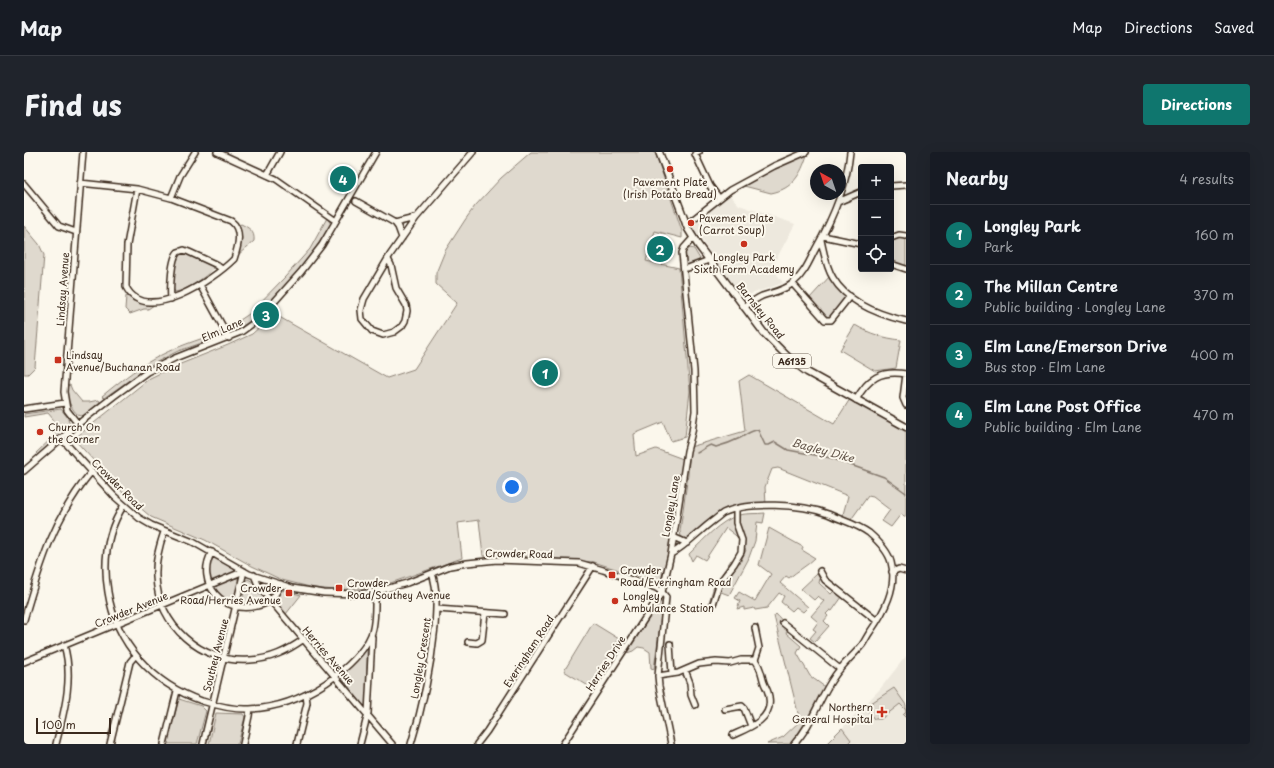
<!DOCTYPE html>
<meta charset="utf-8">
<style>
body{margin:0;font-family:"Playpen Sans",sans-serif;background:#20242c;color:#f1f3f6}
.controls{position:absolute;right:12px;top:12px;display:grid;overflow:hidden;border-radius:4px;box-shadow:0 4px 16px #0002}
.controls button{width:36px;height:36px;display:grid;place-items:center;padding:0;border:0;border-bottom:1px solid #363941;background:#171b24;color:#f1f3f6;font:20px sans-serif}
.compass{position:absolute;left:786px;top:12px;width:36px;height:36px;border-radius:50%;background:#171b24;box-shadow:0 4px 16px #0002;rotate:320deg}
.scale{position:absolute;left:12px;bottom:10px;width:75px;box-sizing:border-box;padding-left:4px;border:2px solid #3b2a1e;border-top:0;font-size:11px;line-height:14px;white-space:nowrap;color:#3b2a1e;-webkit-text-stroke:3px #fbf7ec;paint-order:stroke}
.you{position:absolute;left:488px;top:335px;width:14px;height:14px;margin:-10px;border:3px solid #fff;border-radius:50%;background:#1a73e8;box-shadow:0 0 0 6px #1a73e833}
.badge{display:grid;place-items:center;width:26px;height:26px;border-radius:50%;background:#0f766e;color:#fff;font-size:13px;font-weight:700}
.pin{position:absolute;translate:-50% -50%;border:2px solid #fff;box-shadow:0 1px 4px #0006}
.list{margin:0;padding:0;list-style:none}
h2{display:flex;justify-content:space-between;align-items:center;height:52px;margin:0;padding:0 16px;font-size:17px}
h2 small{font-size:13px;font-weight:400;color:#9ea1a6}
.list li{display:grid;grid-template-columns:26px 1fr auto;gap:12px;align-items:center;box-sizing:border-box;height:60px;padding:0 16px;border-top:1px solid #363941}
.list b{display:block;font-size:15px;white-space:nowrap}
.list p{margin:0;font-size:13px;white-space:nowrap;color:#9ea1a6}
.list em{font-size:13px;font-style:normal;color:#9ea1a6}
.icon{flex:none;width:22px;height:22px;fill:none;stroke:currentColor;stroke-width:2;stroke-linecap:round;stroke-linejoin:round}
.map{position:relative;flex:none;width:882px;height:592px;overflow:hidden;border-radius:4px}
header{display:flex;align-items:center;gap:24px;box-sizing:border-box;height:56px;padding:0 20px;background:#171b24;border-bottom:1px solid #363941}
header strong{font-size:19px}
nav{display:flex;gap:22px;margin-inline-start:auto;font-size:14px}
.intro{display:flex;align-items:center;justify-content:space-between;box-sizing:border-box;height:96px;padding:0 24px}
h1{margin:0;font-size:28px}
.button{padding:10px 18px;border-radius:4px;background:#0f766e;color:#fff;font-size:14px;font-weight:700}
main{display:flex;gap:24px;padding:0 24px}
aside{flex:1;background:#171b24;border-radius:4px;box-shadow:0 4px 16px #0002}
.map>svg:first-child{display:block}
</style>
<header>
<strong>Map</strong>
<nav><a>Map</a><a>Directions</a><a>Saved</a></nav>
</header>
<div class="intro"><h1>Find us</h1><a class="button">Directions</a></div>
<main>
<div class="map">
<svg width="882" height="592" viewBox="0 0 882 592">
<rect width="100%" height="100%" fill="#fbf7ec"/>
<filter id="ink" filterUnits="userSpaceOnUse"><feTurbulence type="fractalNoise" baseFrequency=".025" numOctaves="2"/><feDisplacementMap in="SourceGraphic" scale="8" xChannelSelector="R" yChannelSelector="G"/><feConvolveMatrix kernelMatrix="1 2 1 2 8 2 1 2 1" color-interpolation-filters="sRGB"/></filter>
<g filter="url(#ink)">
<path fill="#ede8dd" d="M705,42L715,53L771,72L748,115L759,131L718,145L667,73L687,54Z
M882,504V592H803L856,537Z"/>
<path fill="#dfd9ce" stroke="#8d8276" d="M507,0H631L658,79V86L631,79L622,109L655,116L666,239L661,285L647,289L639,270L610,282L612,304L632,297L659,307L647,378L641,426L632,430L570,410L495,404H459L455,368L434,371L438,406L355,435L311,438L290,436L258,428L228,414L181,388L127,365L100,342L50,287L126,226L149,215L204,193L228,182L250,162L363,226L390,217L433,151L412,132V121L421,99L441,68L451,54L477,26Z
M783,3C777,22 769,37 747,41L720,34L742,20Z
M303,66L307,72L305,75C297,88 289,100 281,111C269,126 224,180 206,178L202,172L207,174L225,162L261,125L286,97Z
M217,72C225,76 231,79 230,89L214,103L215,73Z
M0,74L15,92L20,103L11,215L4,222H0Z
M878,86L882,87V114L874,113L867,108V90L872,87Z
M666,96L670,97L676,107L675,109L663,114L661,112V100Z
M160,101L187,112L189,117C182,125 162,139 151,140L149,136L152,107L156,102Z
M806,124L822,145L807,165C797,165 791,153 785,147Z
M102,144L106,145L109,149L130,153L124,157H120L106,162L101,157Z
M831,173C846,182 860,186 877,188L872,216L851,219L816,198Z
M197,180L198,184L196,185L154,199L125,214L80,246L78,244C94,231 110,218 128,208C150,195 174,188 197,180Z
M725,223L810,272L826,247L882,279V365L877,362L867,375L858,369L866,358L849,345L844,344L826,369L818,366L824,344L754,316L748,317L741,335L742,353L701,360L665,387H661L657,385L656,379L664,323L666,295L721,279L715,229Z
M46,233L48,238L58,250H65L75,248L76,250C71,254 64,263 58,264C49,264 41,242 41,235Z
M37,257L44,266L47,278L16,305L12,301L30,284L33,275L29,267L24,261L0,265V262Z
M741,361L739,371L733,370L731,389L724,408L705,443L697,440L692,454L683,457L690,434L707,408L716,411L722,398L714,394L716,387L702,376L681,408L672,403L668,409L665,402C680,388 695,369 715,363C723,361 733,362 741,361Z
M745,376L779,395L778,398L791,406C783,414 773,419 765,426L762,424L756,431L784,455L779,460L772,455L768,459L757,450L760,444L755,441L743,456L731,458L730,456L720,458V455L713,457L716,449L711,446L715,440L731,449L747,422L735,413Z
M189,406H191L209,416L211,419L209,421L191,429L187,428C183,422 184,412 189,406Z
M793,422L796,427L795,431L807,442L811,438L818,445L808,459L806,458L802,462L804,464L800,469L805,474L791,490L786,486L792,479L789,477L794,470L787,464L800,449L794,444L790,448L777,437Z
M212,426L214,427L215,430L210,449L207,450C201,448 192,443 191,436L195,432Z
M224,427L229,430L241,448L239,450L221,454L218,451L222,428Z
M258,438L277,443L262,462L252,450V447Z
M635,450H638L639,452L630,517L627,516L626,500L620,496L614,495L609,499L603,501Z
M752,462L765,476L762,481L777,494L773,501L786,524L801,535L781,572L768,592H743L759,585L776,569L750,464Z
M569,471L595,487L566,535L540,519Z
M343,493V552L340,554L318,526L320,520Z
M870,536L882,553V566L879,563L882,560L881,557L876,552L857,567H850L841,555Z
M155,547L177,554L182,559L173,592H143Z
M192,561L219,562L221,565L214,592H185Z
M818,576L827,588L823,592H802Z"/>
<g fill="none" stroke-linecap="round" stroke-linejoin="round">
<path stroke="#85796d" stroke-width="1.5" d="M673,301C678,299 682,294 687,293L692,295C700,293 708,290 716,286C722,283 727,278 734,278L741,293H745L751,290L764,298L807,306L860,325L882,341"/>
<defs>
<path id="minor" d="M193,0L252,27L312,69
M675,0L671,2L686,34L695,46
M243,23L256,0
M56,31L113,37L147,46L207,69C219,78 214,95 210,107C190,127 122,174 102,135L103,93L113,37
M0,32L35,74L52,80
M867,34L882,33
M147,46L156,24L171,0
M332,49L371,71L374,75L378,86
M814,50L837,40
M371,71L391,66
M662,73L706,38L750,14L782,0
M799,84L837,92
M867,86L875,83L882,84
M797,88C800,101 802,115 809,126C824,151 856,163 882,169
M364,107L367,113L372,136L382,153L383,159L381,169L378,174L370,180L359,183L348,179L338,167L337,158L340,147L366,103L392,66L449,0
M867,112L882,117
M660,116H664L685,108
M769,132L801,168H807L826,144
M176,133L205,186
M147,147C146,137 147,106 154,100L160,98L165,100L191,112L198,117
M720,155C726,151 732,147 738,144C749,140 760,139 769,131C780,122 785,110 791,98C808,68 823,35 826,0
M882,222L879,246L882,253
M832,248C844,226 857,218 882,222
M0,257L41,251
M54,272L43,258L40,240L59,0
M37,286L90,344L115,366L127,373L169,390L225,422L268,436L300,441L334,442L351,440L383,431L426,414L443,411L473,408L555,411L579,418L632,436L638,440L642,445L634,524L635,534L647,592
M0,319L54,272L90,244L123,220L151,206L217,180L235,167L277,120L298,93L352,0
M100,353C83,379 79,410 84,440C92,492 129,532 178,549C194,554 209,558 226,557C253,556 279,546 302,531C319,519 339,502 347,483C352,472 351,452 351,440
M140,380C135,395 131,409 132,425C134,473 177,512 226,508C247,507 263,499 280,487
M649,385L663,391
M188,400C170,431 200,463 233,454C237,453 243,452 247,448C251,444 254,437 257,432
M647,402C663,393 675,379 690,368C693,366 696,363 699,361C724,349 778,352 804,362C817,368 833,372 845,381C853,388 864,399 867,410C874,435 860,460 846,480C843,484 841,489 838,493C829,504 818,513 810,525C795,546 788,573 770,592
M796,419L801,428L853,469
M868,420L875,417L882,419
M230,423L235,435L368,592
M688,455L696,430L710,412L717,400L718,388L712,371V357
M413,457L481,462
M0,468C16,412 30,365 68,319
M759,471L816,517
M444,490L453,491L458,488L461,461
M646,492L648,522
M731,508L735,496L731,476
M0,510L220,419
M661,518L666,531L667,543L671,553
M634,524L654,521L675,512L692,510L706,511L717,508H731C737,515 737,522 740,531C742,536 745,540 745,546C749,567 725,576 709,583
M701,557L718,554L720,556L727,574
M32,592C40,560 50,526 40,493
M86,592L106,510L111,504
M140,592L153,539
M179,592L220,419
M219,592L225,564L226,557
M273,592L283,551L282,543
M336,592L344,561L348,485
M387,592C399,554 407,515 411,475C412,457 414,439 408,421
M453,592L463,579L569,414
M539,592L638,440L647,402L663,299L668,280L671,259L670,219L658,101L660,96L669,86"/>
<path id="major" d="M635,0L664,77L674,93L740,181L767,208L783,220L882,275"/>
</defs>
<use href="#minor" stroke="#3b2a1e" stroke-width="8"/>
<use href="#major" stroke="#3b2a1e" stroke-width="9"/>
<use href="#minor" stroke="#fbf7ec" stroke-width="5"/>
<use href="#major" stroke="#fbf7ec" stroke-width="6"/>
</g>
</g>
<g fill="#c8321e" stroke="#fbf7ec" stroke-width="1.5">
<circle cx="646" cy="17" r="4"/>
<circle cx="667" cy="71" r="4"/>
<circle cx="720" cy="92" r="4"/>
<rect x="30" y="204" width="8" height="8" rx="2"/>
<circle cx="16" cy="280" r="4"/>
<rect x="584" y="419" width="8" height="8" rx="2"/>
<rect x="311" y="432" width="8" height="8" rx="2"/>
<rect x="261" y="437" width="8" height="8" rx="2"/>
<circle cx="591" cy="449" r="4"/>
<path d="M856 554h4v4h4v4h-4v4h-4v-4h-4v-4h4z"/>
</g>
<g text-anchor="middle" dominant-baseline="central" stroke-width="4" stroke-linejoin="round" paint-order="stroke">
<rect fill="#fbf7ec" stroke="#75685c" stroke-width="1" x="749" y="202" width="38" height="14" rx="3"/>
<g font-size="9" font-weight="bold" fill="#3b2a1e">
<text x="768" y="209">A6135</text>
</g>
<g font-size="10" fill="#3b2a1e" stroke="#fbf7ec" text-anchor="start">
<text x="646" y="29" text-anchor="middle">Pavement Plate<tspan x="646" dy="12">(Irish Potato Bread)</tspan></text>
<text x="675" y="65">Pavement Plate<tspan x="675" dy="12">(Carrot Soup)</tspan></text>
<text x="720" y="104" text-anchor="middle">Longley Park<tspan x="720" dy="12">Sixth Form Academy</tspan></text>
<text x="42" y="202">Lindsay<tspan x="42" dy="12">Avenue/Buchanan Road</tspan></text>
<text x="24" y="274">Church On<tspan x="24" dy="12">the Corner</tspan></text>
<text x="596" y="417">Crowder<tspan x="596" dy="12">Road/Everingham Road</tspan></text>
<text x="323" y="430">Crowder<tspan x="323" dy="12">Road/Southey Avenue</tspan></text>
<text x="257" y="435" text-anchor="end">Crowder<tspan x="257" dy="12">Road/Herries Avenue</tspan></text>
<text x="599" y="443">Longley<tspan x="599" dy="12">Ambulance Station</tspan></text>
<text x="849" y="554" text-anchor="end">Northern<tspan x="849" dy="12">General Hospital</tspan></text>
</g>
<g font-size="10" fill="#3b2a1e" stroke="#fbf7ec">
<text transform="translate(38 137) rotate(-86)">Lindsay Avenue</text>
<text transform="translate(737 158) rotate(51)">Barnsley Road</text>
<text transform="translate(198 177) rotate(-24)">Elm Lane</text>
<text transform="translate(94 332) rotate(45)">Crowder Road</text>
<text transform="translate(646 354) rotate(-80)">Longley Lane</text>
<text transform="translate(495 401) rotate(1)">Crowder Road</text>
<text transform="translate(107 457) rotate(-22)">Crowder Avenue</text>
<text transform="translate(504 499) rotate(-57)">Everingham Road</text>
<text transform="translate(191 503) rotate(-76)">Southey Avenue</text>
<text transform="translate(305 503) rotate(49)">Herries Avenue</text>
<text transform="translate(396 506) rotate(-81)">Longley Crescent</text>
<text transform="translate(581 511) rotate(-57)">Herries Drive</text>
</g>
<g font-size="11" font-style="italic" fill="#605246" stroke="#fbf7ec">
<text transform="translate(799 298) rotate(15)">Bagley Dike</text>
</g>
</g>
</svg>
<div class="controls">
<button>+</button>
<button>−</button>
<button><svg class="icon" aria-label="locate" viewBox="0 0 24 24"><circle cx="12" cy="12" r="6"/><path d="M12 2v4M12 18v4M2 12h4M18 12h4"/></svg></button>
</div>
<svg class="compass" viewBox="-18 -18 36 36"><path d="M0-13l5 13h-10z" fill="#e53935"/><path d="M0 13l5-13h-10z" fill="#9ea1a6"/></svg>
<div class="scale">100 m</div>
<div class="you"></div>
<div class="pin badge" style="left:521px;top:221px">1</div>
<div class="pin badge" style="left:636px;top:97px">2</div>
<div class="pin badge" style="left:242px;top:163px">3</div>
<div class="pin badge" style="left:319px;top:27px">4</div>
</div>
<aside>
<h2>Nearby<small>4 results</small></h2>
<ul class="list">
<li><span class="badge">1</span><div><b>Longley Park</b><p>Park</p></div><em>160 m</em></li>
<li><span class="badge">2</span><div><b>The Millan Centre</b><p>Public building · Longley Lane</p></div><em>370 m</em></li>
<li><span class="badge">3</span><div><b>Elm Lane/Emerson Drive</b><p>Bus stop · Elm Lane</p></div><em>400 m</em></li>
<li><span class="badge">4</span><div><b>Elm Lane Post Office</b><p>Public building · Elm Lane</p></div><em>470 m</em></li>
</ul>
</aside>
</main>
